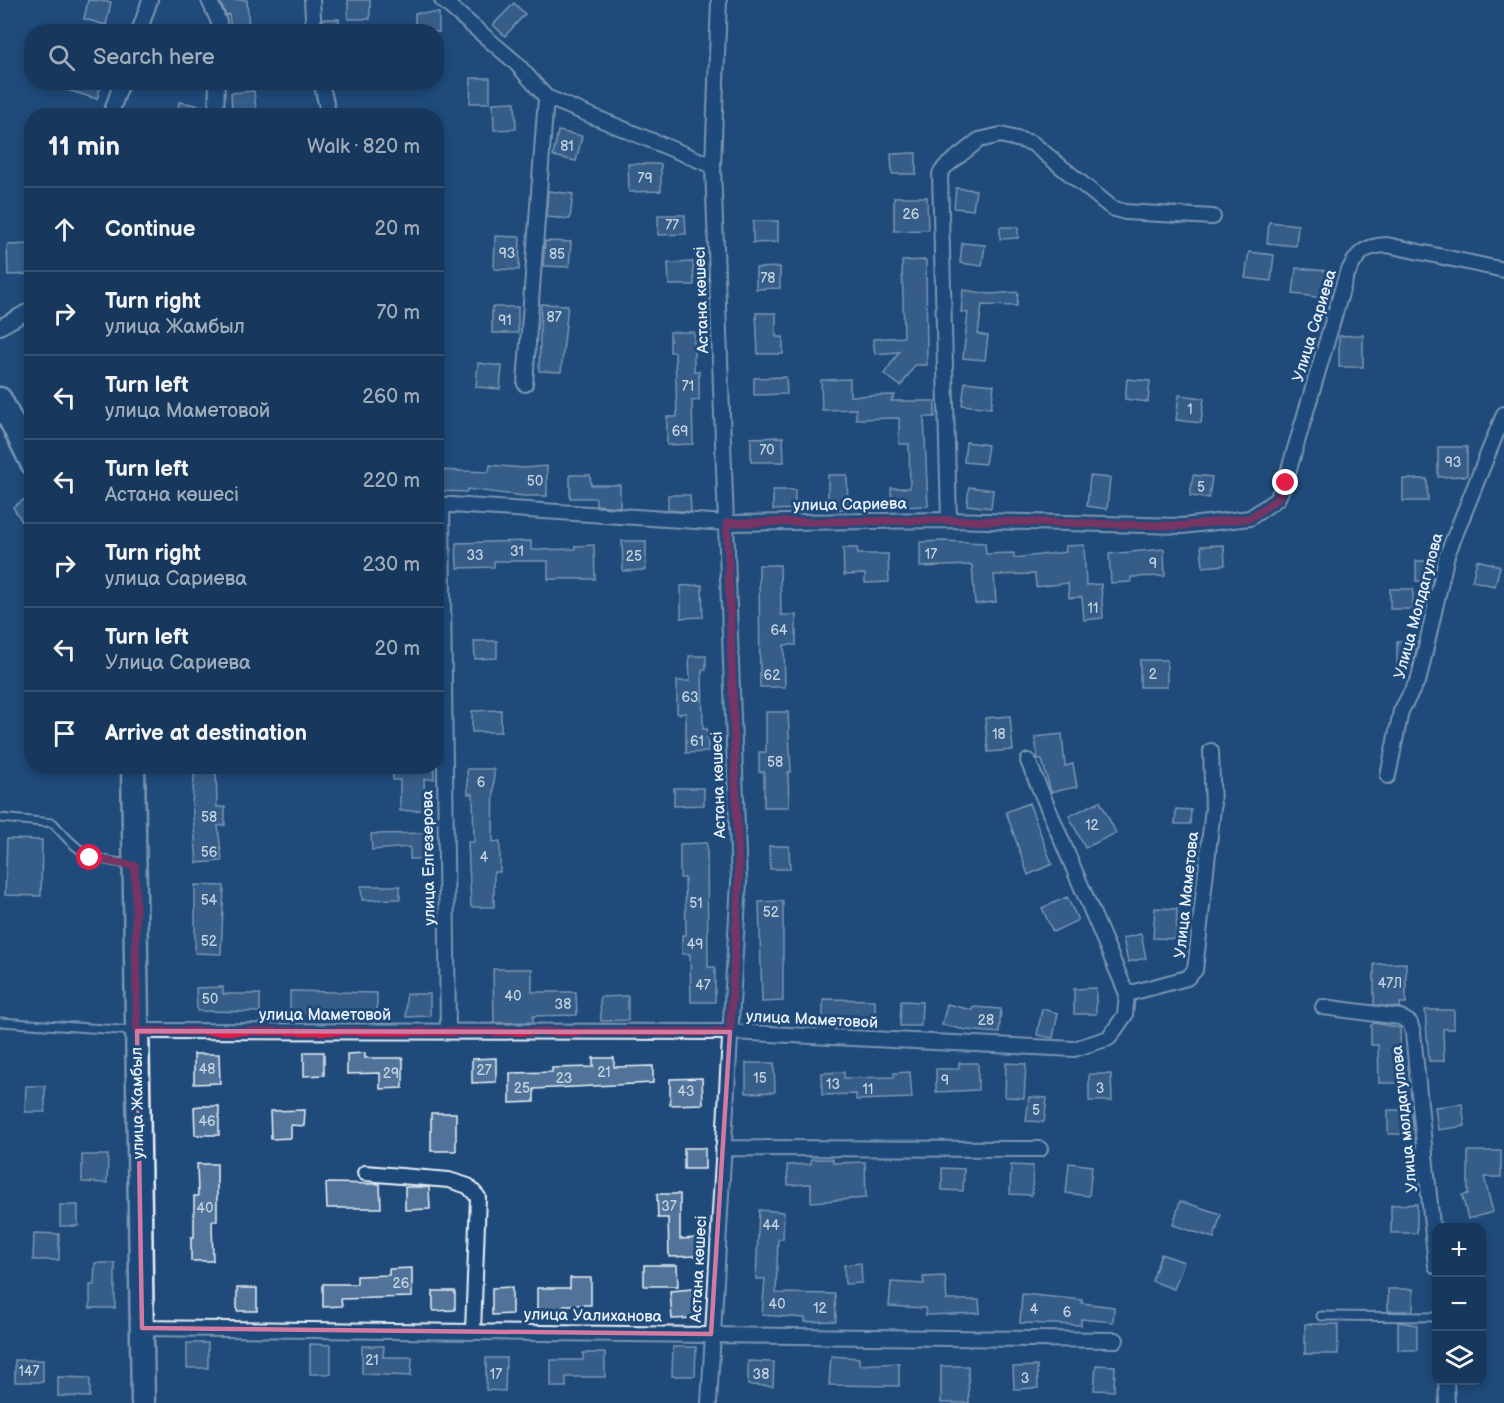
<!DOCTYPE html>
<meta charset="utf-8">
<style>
body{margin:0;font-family:"Balsamiq Sans",sans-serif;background:#203f62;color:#f1f3f6}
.controls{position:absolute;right:18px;bottom:18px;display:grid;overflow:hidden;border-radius:12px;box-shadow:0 3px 9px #0003}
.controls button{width:54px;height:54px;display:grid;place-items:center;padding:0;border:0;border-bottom:2px solid #365272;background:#17385c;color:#f1f3f6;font:30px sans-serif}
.stop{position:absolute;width:18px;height:18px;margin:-14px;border:4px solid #e11d48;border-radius:50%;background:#fff}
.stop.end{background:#e11d48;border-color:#fff;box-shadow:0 2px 6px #0008}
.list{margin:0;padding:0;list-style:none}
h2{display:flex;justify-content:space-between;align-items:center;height:78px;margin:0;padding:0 24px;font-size:26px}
h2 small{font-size:20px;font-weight:400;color:#9eacbb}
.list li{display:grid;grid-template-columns:39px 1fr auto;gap:18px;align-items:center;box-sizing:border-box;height:84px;padding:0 24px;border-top:2px solid #365272}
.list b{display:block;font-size:22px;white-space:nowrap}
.list p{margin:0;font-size:20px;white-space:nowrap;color:#9eacbb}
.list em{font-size:20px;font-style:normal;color:#9eacbb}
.icon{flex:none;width:33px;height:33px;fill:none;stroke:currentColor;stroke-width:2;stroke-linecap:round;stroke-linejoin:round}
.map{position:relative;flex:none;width:1504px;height:1403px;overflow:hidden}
.search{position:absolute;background:#17385c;box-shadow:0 3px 9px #0003;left:24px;top:24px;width:420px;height:66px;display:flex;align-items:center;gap:15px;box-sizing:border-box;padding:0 21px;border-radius:24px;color:#9eacbb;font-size:22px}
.panel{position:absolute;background:#17385c;box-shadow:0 3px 9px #0003;left:24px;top:108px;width:420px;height:666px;border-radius:24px}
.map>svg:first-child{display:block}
</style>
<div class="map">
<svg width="1504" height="1403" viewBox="0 0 1504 1403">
<rect width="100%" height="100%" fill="#1f4a7a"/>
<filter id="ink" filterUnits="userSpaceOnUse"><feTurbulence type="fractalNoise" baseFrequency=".0167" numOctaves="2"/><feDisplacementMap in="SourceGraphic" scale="12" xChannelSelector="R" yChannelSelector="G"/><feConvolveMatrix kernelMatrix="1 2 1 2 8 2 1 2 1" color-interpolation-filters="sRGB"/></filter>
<g filter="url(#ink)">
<path fill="#517399" stroke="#e8f1f8" stroke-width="1.5" d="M88,0L111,2L106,25L84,19Z
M219,0H247L249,32H231L229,14L226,15Z
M348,0H370V19H348Z
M514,3L525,14L505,36L493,25Z
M415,13H439V32H415Z
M322,19H339V32H323Z
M471,78H490V103H470Z
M52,82H102L97,99L51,85Z
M254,91L256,109L232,111L231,93Z
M179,102L207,107V116H177Z
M515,102L516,129L494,130L493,103Z
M558,131L582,136L576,161L553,156Z
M916,153V174H892L891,154Z
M628,164H661V191L629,192Z
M956,188L976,190L973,210L954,208Z
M548,191L573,194L570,219L546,217Z
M894,197H927L928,230L894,231Z
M658,215H685L686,234L658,235Z
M753,221H778V242L753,243Z
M1269,222L1298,225L1296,246L1267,243Z
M1000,227H1018V238L1000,239Z
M495,236L520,237L519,270L494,269Z
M545,241L571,242L569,267L543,266Z
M962,243L985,245L982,266L960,263Z
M32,244V274L8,275L7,245Z
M1249,252L1274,255L1271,281L1245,278Z
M926,260L927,365H915L901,386L884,374L899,352L875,354L873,339L904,337L902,261Z
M693,262L694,285H669L668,263Z
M780,267V288L756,289V268Z
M1296,268L1327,271L1324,298L1293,294Z
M963,290L990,294L1018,292L1017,306L982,305L978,334L988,336L985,360L963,358L968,313L961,312Z
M541,304L568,305L561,372L539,371Z
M492,307H518V333H492Z
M756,313H776V337H783V354H758Z
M670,332H694V371H699V400L692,401L693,444L667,445V417H677L675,352H670Z
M1363,335V367H1339V336Z
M478,363L502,366L500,389L476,387Z
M786,377L787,394L754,395V378Z
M850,379V396L895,395L891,401H935V417H924L928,506L892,507L891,488H910L909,444H899V418L856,419V409L822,410L821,380Z
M1127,379L1150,381L1148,402L1125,399Z
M965,382L994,385L991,408L962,405Z
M1179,395L1204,398L1201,423L1176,420Z
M783,437L784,462H751V438Z
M966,442L988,445L985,464L964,462Z
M1438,447H1467V476L1438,477Z
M490,465L523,468L547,466V496H524L467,489V492L436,491V470L489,472Z
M570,475H590L591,485H620V507L596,505V498H570Z
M828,475H847L848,509H828Z
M1193,475L1212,477L1209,498L1190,496Z
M1090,476L1110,478L1107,509L1087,506Z
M1403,479H1427L1428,501H1403Z
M969,487L993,490L991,508L967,505Z
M773,490H795V509L773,510Z
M668,495H690L691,512L668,510Z
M25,499L32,510V538L13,507Z
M531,541V550L575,549V546L594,545L595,579H548V561H494V567L457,568L456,543Z
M622,541H646V570L623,571Z
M943,541L985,543L986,554L1014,553V558L1066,552L1065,546L1084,545L1086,585L1101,584L1103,618L1084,620L1082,597L1069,598L1068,583L1036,587L1035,574L994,575L996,602L975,604L972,565L920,567V542Z
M1224,545L1225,565L1203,567L1201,546Z
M843,548H857L858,554H888L889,582L865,583V574L844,575Z
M1164,549L1165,576L1131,577V582L1111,583L1109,554Z
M1477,560L1500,566L1495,586L1472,581Z
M1416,561H1434L1432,581H1416Z
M759,565H780L781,615H796V645H784L785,687H760Z
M702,585L703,617L681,618V586Z
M1390,589H1413V609H1390Z
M474,641H497V658L475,659Z
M1397,641H1418L1413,666H1397Z
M689,656H706V670H702L703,729H707L708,752L686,753V713L677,714V681H690Z
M1140,660H1167V687H1140Z
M501,710V732H472V711Z
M766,712H788L791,772H788L789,807H764V772H759V752H766Z
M1010,716L1013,750L988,752L985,718Z
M1062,734L1065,766L1073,764L1077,787L1051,792L1042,760H1038L1035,737Z
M195,766H216L217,807H225V825L218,826L222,861L197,863L192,803Z
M393,766H434V779H424L425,810L400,811V780H393Z
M467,769H494L493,842L500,841V872H494V907H471L468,842H474L473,794H468Z
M674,788H704V805L674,806Z
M1100,801L1116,833L1085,848L1069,816Z
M1029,803L1052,864L1028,875L1006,812Z
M1176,809L1191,810L1190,824H1175Z
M431,833V859H410V847L372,850L371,834Z
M7,839L42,840L41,896L5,895Z
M707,843L708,967H715V1002H691L690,954H682V935H686L685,878H680V844Z
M769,846H789L790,869H770Z
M195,885L224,886L221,954L195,953Z
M361,886H400V899L362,900Z
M1067,897L1078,920L1053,932L1042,908Z
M783,901V1001L762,1002L759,902Z
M1155,908L1177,909L1176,939L1153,938Z
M1141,934L1146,958L1128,962L1123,938Z
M1406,963V1003H1400V1008L1374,1005V964Z
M493,969H532V992H576L577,1015L533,1016V1022L494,1023Z
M223,987V994H260V1012L197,1011L196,988Z
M1096,988V1014H1074V989Z
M290,991L377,993V1013L324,1017V1013H290Z
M406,994H430V1016L406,1017Z
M628,996V1020L601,1021L600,997Z
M823,999L875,1000V1024H855V1019H823Z
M901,1001L922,1002L921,1026H900Z
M947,1004L972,1010L973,1007L1001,1009L999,1033L966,1030L942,1025Z
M1042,1009L1058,1013L1053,1038L1037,1035Z
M1425,1010H1454V1029H1443L1444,1061H1429Z
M1374,1023L1400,1028L1401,1083H1379L1378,1045H1371V1025Z
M304,1052H324V1075L304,1076Z
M365,1053V1058H403V1088L380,1089V1073L347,1074V1054Z
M194,1054H219L220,1083L194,1084Z
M496,1058V1082L472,1083V1059Z
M593,1058H614V1067L653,1066V1083L534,1089V1102L510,1103V1073L552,1072V1068L593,1067Z
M746,1063H774L775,1092L746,1093Z
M959,1063H978V1090L936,1092V1069H959Z
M1006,1063L1026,1064L1024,1098L1005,1097Z
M844,1072V1078L894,1077V1073L910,1072L912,1098L856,1100V1094L822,1095V1073Z
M1089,1074H1111L1112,1101H1089Z
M702,1078L703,1104L670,1105V1079Z
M26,1086H45V1112H25Z
M1029,1097L1047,1098L1044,1122L1026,1121Z
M1462,1104L1465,1126L1438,1130L1435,1107Z
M200,1106H219V1135H195L194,1107Z
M305,1110L304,1126L291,1125V1138L271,1139L270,1111Z
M1388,1110H1412V1134H1388Z
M431,1113H456V1151H431Z
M684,1148H705V1169H684Z
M1468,1151H1501V1177H1484L1493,1212L1468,1219L1462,1195L1468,1194Z
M82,1155H108L107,1183L82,1182Z
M811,1159H833V1163L865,1162L866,1198L811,1202V1184L788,1185L787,1165L811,1164Z
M1069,1163L1092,1166L1089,1196L1066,1193Z
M197,1164H217V1221H212L213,1261H191V1237H194V1196H198Z
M1011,1165L1033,1166L1032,1195L1010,1194Z
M942,1168L964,1169L963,1191L942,1190Z
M326,1183L380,1184L381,1208H327Z
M405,1187H429L430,1209L405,1210Z
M657,1194H680V1239L698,1238V1256L669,1257L668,1218H658Z
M1180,1201L1221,1214L1214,1238L1173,1225Z
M1417,1204V1233H1391V1205Z
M60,1205H78V1226H60Z
M759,1210L784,1212L783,1239H778L776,1293L835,1294L836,1321L805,1322V1318L762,1315L765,1279H756Z
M34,1233L59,1234V1260H33Z
M1161,1254L1184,1262L1174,1289L1152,1281Z
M95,1263H115V1308H90V1285H94Z
M861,1263L862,1283L845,1284L844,1265Z
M644,1265H677L678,1286H644Z
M412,1268V1297L341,1299L342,1306L323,1307V1284H357V1276L389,1275V1269Z
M945,1276L947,1300H979L980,1313L926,1315L925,1308L889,1306L891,1282L924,1284L923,1277Z
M570,1278H591V1305H564V1310L537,1311V1288H570Z
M512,1287V1314L492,1315V1288Z
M237,1288H257V1311H237Z
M692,1289L694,1318L672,1319L670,1291Z
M1388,1289H1413V1311H1388Z
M433,1291H455V1310L433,1311Z
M1022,1294L1082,1300V1303L1114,1307L1113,1322L1081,1319V1325L1020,1323Z
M1398,1322L1417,1325V1350H1398Z
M1305,1324H1338V1354H1305Z
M187,1343H208V1368H187Z
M310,1344L331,1345V1374H310Z
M362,1346H384L383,1357H412L411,1376L362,1374Z
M673,1347H696L695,1376H672Z
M583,1353H605V1377H566V1387H551V1360H583Z
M831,1356L859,1358V1365L899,1363V1386L829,1385Z
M486,1358H506L505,1391L486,1390Z
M15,1360H43V1382H15Z
M748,1361L774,1362L773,1386L748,1385Z
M1096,1365L1115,1366L1114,1391L1094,1390Z
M941,1366H968L969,1403H941Z
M1037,1366L1038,1388L1014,1389L1013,1367Z
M58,1377L90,1378V1397L58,1396Z"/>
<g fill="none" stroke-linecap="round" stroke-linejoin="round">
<defs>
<path id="lane" d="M0,818L53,823C84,858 87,857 132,865
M0,1022L135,1031
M1321,1316L1436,1317"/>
<path id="street" d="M209,0L219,22L218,32
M312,0L314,32
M442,0L515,62L546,97L713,166
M139,32L150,0
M321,82L329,116
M110,116L122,82
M216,116L217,82
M0,327L32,309
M525,384L546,97
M436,504L727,523L949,520L1182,526L1250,518L1277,499L1285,483L1346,276C1357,255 1361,246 1387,245L1504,270
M442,504L448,1031
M949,520L940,174L945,167L979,140L1001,135L1032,143L1112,208L1125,212L1213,217
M1388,776L1401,711L1419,678L1447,555L1504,414
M1127,994L1187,978L1195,970L1213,808L1211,751
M1323,1007L1400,1017L1410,1023L1413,1033L1436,1266
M137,1031L730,1032L1074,1049L1109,1038L1125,1015L1127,994L1028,761
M723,1148L1040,1149
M365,1173L449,1180L468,1186L478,1197L473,1331
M142,1328L1116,1340
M1446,1380L1447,1403
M709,1403L739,882L713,166L719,0"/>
<path id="primary" d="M0,399L32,463
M133,766L143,1403"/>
</defs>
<use href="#lane" stroke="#e8f1f8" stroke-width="11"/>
<use href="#street" stroke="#e8f1f8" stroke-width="18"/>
<use href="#primary" stroke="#e8f1f8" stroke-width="27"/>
<use href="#lane" stroke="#1f4a7a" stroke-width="7"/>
<use href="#street" stroke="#1f4a7a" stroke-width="14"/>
<use href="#primary" stroke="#1f4a7a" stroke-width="22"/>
</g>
</g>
<g fill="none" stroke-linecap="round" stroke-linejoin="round" filter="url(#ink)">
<path stroke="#e11d48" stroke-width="8" d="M90,858L135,866L137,1031L730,1032L739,882L727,523L949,520L1182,526L1250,518L1277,499L1286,483"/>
</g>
<path d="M0 0H1504V1403H0ZM137,1031L730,1032L711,1334L142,1328Z" fill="#1f4a7a" fill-opacity=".55" fill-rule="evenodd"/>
<path fill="none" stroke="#d37aa2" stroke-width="4.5" stroke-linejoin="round" d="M137,1031L730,1032L711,1334L142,1328Z"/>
<g text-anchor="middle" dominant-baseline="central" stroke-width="6" stroke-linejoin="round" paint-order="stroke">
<g font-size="14" fill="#c2d2e0">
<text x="567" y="146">81</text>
<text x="645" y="178">79</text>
<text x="911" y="214">26</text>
<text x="672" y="225">77</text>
<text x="507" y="253">93</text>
<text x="557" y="254">85</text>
<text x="768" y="278">78</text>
<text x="554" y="317">87</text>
<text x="505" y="320">91</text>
<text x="688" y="386">71</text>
<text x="1190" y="409">1</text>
<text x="680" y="431">69</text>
<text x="767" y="450">70</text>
<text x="1453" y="462">93</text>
<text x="535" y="481">50</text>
<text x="1201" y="487">5</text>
<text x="517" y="551">31</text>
<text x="931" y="554">17</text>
<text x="475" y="555">33</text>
<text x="634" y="556">25</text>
<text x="1153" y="563">9</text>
<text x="1093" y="608">11</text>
<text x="779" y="630">64</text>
<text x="1153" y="674">2</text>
<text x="772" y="675">62</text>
<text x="690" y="697">63</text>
<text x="999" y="734">18</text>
<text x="697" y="741">61</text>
<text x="775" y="762">58</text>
<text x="481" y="782">6</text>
<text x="209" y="817">58</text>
<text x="1092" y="825">12</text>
<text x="209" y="852">56</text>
<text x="484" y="857">4</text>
<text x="209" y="900">54</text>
<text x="696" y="903">51</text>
<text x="771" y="912">52</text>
<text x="209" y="941">52</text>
<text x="695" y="944">49</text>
<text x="1390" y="983">47Л</text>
<text x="703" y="985">47</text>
<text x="513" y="996">40</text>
<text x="210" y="999">50</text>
<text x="563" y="1004">38</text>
<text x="986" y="1020">28</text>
<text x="207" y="1069">48</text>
<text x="484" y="1070">27</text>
<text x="604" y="1072">21</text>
<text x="391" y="1073">29</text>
<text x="564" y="1078">23</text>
<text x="760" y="1078">15</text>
<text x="945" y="1080">9</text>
<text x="833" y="1084">13</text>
<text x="522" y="1088">25</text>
<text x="1100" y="1088">3</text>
<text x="868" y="1089">11</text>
<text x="686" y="1091">43</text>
<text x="1036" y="1110">5</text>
<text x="207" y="1121">46</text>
<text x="669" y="1206">37</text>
<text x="205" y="1208">40</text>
<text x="771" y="1225">44</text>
<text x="401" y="1283">26</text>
<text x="777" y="1304">40</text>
<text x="820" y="1308">12</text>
<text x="1034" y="1309">4</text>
<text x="1067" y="1312">6</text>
<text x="372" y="1360">21</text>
<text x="29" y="1371">147</text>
<text x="496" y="1374">17</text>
<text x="761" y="1374">38</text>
<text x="1025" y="1378">3</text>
</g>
<g font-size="16" fill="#e8f1f8" stroke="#1f4a7a">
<text transform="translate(702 300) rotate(-92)">Астана көшесі</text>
<text transform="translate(1315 326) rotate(-73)">Улица Сариева</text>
<text transform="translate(850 505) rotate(-1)">улица Сариева</text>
<text transform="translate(1419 606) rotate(-75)">Улица Молдагулова</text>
<text transform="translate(719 785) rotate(-92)">Астана көшесі</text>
<text transform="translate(429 858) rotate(-91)">улица Елгезерова</text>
<text transform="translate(1187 895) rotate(-84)">Улица Маметова</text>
<text x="325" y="1015">улица Маметовой</text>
<text transform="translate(812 1020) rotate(3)">улица Маметовой</text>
<text transform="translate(138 1103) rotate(-91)">улица Жамбыл</text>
<text transform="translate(1405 1119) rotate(-96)">Улица молдагулова</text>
<text transform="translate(699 1269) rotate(-87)">Астана көшесі</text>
<text transform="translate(593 1316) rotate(1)">улица Уалиханова</text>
</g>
</g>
</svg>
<div class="controls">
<button>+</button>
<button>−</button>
<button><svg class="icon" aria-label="layers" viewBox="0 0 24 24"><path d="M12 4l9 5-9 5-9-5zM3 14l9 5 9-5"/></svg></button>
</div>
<div class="stop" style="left:90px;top:858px"></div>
<div class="stop end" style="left:1286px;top:483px"></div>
<div class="search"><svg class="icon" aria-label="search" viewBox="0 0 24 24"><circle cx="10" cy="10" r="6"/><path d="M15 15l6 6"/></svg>Search here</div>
<section class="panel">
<h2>11 min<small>Walk · 820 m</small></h2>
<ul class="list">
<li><svg class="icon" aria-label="ahead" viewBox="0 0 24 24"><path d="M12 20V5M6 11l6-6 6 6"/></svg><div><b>Continue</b></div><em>20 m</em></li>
<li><svg class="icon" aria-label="right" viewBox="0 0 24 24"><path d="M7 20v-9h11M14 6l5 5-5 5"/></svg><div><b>Turn right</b><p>улица Жамбыл</p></div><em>70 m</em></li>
<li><svg class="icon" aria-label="left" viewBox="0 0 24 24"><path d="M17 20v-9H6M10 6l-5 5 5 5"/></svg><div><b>Turn left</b><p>улица Маметовой</p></div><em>260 m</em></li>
<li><svg class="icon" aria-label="left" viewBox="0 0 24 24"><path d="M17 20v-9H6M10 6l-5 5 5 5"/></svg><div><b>Turn left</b><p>Астана көшесі</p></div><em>220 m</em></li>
<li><svg class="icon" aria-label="right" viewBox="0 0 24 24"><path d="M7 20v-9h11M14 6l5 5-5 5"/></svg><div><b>Turn right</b><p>улица Сариева</p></div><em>230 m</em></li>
<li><svg class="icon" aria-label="left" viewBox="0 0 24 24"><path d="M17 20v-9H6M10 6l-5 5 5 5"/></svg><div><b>Turn left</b><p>Улица Сариева</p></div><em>20 m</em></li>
<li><svg class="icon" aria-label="arrive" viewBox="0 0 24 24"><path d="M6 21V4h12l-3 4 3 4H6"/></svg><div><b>Arrive at destination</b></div></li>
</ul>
</section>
</div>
